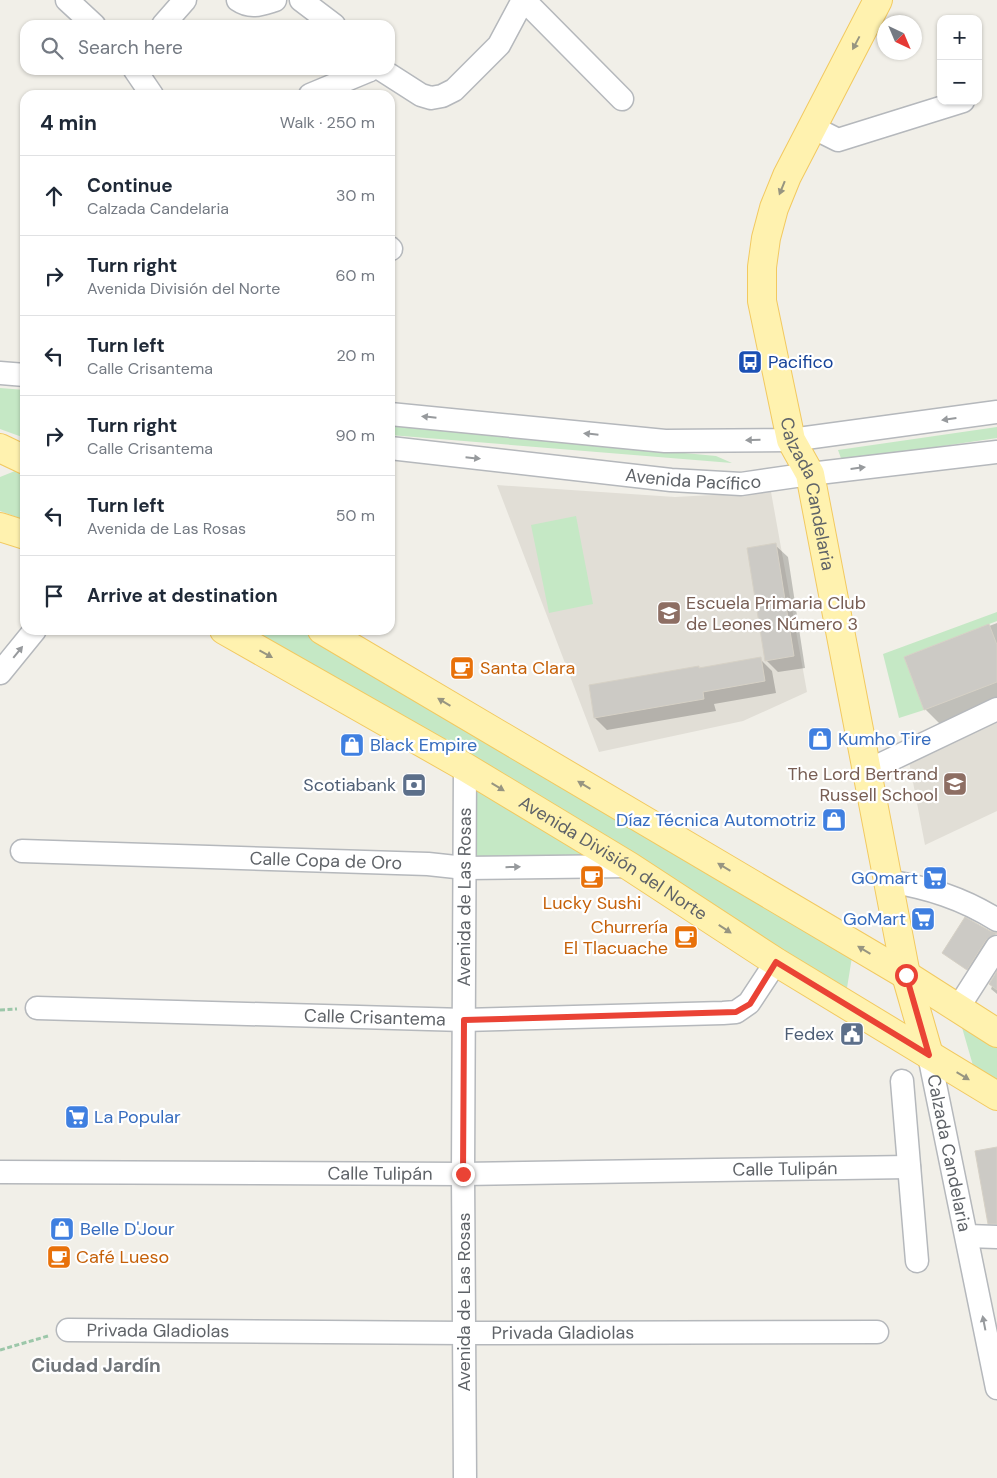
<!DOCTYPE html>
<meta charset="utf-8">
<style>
body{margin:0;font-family:"DM Sans",sans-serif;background:#f2f2f3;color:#1f2937}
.controls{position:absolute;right:15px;top:15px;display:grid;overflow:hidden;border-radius:10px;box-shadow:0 1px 4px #0004}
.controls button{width:45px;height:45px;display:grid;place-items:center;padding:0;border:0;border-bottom:1px solid #e0e1e3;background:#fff;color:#1f2937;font:25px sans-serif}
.compass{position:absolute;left:877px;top:15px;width:45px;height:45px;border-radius:50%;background:#fff;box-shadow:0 1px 4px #0004;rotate:136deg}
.stop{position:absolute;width:15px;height:15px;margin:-11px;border:4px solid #ea4335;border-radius:50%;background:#fff}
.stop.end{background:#ea4335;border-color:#fff;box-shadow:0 1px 5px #0008}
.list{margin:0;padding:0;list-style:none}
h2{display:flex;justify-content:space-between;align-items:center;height:65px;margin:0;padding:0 20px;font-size:21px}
h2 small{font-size:16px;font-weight:400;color:#747a83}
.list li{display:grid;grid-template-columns:32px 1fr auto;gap:15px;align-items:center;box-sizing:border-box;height:80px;padding:0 20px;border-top:1px solid #e0e1e3}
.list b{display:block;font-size:19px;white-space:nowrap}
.list p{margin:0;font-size:16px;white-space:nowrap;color:#747a83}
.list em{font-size:16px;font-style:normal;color:#747a83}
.icon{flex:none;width:28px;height:28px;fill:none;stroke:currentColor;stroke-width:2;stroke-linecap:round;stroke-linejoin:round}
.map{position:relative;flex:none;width:997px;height:1478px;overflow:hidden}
.search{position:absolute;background:#fff;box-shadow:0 1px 4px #0004;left:20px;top:20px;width:375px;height:55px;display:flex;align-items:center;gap:12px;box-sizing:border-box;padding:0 18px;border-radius:15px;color:#747a83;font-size:19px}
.panel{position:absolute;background:#fff;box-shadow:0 1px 4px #0004;left:20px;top:90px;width:375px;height:545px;border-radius:15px}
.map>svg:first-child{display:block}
</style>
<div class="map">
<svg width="997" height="1478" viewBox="0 0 997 1478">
<rect width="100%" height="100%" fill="#f1efe8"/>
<path fill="#e1ded6" d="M497,485L675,497L771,492L807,692L743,721L599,752Z
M997,712V811L925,845L908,756Z"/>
<path fill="#c5e8c5" d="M0,388L25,390V436L22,437L0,429Z
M390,425L716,456L732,463L390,435Z
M997,427V438L842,461L838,450Z
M15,471L25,476V520L0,511V477Z
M576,516L593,604L549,613L531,525Z
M997,612V621L904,657L924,710L899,718L883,654Z
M239,630H301L852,957L847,988Z
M466,775L624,873L465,867Z
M961,1024L997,1046V1082L974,1069Z"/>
<path fill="#0003" d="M775,545L788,557L805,668L778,672L766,660Z
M997,623V713L948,732L925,709L906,658Z
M760,659L772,671L776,693L714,704L716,711L607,730L595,718L698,667L700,669Z
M966,919L997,937L971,972L947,956Z
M997,974V994L991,989Z"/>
<path fill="#cccac5" stroke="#d6d1c6" d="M776,543L794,656L765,661L747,548Z
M989,624L997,645V682L924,710L904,657Z
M761,657L765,681L703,692L704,699L594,718L589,685L699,666V668Z
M965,917L990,931L997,933L986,940L967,970L942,953Z
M997,971V990L989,984Z
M997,1147V1224H988L975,1151Z"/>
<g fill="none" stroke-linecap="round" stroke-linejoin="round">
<defs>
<g id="minor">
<path d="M67,0L94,25"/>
<path d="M238,0C251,9 262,4 275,0"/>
<path d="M301,0L334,25"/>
<path d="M524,0L622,99"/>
<path d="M163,25L185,0"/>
<path d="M135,70L152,95"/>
<path d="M382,70L421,95L431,98L442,96L454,90L499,45L523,0"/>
<path d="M310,95L370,70"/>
<path d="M812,127L838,140L963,101"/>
<path d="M390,248L391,249"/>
<path d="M0,373L25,375"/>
<path d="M390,414L665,441L791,440L997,412"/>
<path id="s1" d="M390,448L671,480L741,484L810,474L997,452"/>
<path d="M0,673L35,630"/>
<path d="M867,771L997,709"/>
<path id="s2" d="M22,851L428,864L465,868L629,866"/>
<path d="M888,881C929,888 962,898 997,920"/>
<path id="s3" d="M37,1008L464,1020L723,1013L736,1012L749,1003L776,962"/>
<path d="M958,1008L997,947"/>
<path id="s4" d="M929,1055L997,1388"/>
<path d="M902,1081L917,1261"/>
<path id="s5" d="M0,1172L463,1174L909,1167"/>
<path d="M967,1236L997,1237"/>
<path id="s6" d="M68,1330L464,1333L877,1332"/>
<path id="s7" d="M465,1478L463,1174L465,767"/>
</g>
<g id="major">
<path id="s8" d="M878,0L787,176L774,208L766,238L762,267V301L791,440L810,474L906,975L929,1055"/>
<path d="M0,448L25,460"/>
<path d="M0,527L25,535"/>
<path id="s9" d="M224,630L465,767L629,866L776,962L997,1096"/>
<path d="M322,630L906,975L997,1033"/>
</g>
</defs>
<use href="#minor" stroke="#b5b8bc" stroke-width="25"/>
<use href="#major" stroke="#f2c960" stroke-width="30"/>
<path stroke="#9cc7a9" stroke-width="3" stroke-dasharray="5 2.5" stroke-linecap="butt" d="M0,1010L17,1009
M0,1350L48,1336"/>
<use href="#minor" stroke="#fff" stroke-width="22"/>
<use href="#major" stroke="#fff2af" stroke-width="28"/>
</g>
<defs><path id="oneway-solid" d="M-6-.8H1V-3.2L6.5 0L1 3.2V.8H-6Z" transform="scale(1.25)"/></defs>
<g fill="#979581">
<use href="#oneway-solid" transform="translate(856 43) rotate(118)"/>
<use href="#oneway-solid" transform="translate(782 188) rotate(112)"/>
<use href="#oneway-solid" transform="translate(266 654) rotate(29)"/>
<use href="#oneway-solid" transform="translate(444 702) rotate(-149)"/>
<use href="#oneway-solid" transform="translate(584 785) rotate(-149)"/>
<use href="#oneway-solid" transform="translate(498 787) rotate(31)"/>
<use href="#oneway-solid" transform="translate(724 867) rotate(-149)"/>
<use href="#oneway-solid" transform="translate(725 929) rotate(33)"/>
<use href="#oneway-solid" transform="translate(864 950) rotate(-149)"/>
<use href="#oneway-solid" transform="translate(963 1076) rotate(31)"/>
</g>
<g fill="#979a9d">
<use href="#oneway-solid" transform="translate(429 417) rotate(-174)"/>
<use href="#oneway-solid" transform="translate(949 419) rotate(172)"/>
<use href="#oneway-solid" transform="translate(591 434) rotate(-174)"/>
<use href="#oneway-solid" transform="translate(753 440) rotate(179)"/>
<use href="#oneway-solid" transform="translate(473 458) rotate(6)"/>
<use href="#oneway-solid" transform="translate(858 468) rotate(-7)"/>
<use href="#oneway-solid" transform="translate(18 652) rotate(-51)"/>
<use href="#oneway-solid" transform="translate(513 867) rotate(-1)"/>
<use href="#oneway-solid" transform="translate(984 1323) rotate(-101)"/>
</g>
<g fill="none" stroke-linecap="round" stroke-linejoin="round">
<path stroke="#ea4335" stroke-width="6" d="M463,1174L464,1020L736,1012L750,1004L776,962L929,1055L906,975"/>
</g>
<defs>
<symbol id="bus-square" viewBox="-11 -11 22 22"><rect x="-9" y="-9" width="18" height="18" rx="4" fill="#1a4fb4" stroke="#fff"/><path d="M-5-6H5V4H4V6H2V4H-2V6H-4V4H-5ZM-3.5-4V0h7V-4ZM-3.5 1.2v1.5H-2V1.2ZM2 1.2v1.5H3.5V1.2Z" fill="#fff"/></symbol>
<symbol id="school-square" viewBox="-11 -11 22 22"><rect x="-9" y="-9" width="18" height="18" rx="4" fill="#8d6e63" stroke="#fff"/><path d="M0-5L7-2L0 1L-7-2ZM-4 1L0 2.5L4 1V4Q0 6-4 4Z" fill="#fff"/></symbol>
<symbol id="cafe-square" viewBox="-11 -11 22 22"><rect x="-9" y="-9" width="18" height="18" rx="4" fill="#e8710a" stroke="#fff"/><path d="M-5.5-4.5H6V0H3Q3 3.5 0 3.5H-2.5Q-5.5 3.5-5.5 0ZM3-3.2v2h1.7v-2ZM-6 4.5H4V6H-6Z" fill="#fff"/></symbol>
<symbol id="shop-square" viewBox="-11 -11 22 22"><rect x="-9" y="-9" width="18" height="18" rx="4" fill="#3f7fe0" stroke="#fff"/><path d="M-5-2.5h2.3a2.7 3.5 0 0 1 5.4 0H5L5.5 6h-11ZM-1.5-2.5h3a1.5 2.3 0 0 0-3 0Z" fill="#fff"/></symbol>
<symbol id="bank-square" viewBox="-11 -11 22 22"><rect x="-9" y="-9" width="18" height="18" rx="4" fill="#5c6f8a" stroke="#fff"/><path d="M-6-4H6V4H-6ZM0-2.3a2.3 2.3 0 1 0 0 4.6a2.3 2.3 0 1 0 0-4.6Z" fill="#fff"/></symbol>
<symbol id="supermarket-square" viewBox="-11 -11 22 22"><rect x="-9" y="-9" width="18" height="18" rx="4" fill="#3f7fe0" stroke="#fff"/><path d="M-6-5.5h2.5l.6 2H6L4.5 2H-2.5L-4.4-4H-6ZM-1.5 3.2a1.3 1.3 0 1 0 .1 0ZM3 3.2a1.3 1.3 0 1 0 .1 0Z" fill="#fff"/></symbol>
<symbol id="civic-square" viewBox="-11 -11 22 22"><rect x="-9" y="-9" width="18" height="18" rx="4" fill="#5c6f8a" stroke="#fff"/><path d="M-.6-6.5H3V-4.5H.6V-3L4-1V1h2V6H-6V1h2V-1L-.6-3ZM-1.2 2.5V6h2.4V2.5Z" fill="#fff"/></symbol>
</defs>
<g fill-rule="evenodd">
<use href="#bus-square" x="736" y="348" width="28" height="28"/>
<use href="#school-square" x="655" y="599" width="28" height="28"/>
<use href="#cafe-square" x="448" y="654" width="28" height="28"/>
<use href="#shop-square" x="806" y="725" width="28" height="28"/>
<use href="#shop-square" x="338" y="731" width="28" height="28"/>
<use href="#school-square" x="941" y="770" width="28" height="28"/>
<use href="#bank-square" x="400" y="771" width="28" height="28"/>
<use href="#shop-square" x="820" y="806" width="28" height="28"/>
<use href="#cafe-square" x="578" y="863" width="28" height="28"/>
<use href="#supermarket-square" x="921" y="864" width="28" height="28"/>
<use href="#supermarket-square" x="909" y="905" width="28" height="28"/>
<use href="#cafe-square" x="672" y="923" width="28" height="28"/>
<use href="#civic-square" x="838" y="1020" width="28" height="28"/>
<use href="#supermarket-square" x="63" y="1103" width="28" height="28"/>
<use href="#shop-square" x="48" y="1215" width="28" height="28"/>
<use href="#cafe-square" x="45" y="1243" width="28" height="28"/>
</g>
<g text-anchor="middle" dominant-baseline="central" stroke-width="4.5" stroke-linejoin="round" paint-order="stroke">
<g font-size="18" fill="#164399" stroke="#fff" text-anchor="start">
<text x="768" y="362">Pacifico</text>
</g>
<g font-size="18" fill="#5f6368" stroke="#fff">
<text stroke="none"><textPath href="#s1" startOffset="305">Avenida Pacífico</textPath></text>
<text stroke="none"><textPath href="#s8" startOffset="526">Calzada Candelaria</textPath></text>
<text stroke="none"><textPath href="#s9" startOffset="451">Avenida División del Norte</textPath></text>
<text stroke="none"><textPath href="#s2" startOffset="304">Calle Copa de Oro</textPath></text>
<text stroke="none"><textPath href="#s7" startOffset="581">Avenida de Las Rosas</textPath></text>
<text stroke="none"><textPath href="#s3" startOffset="338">Calle Crisantema</textPath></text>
<text stroke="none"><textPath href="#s4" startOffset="100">Calzada Candelaria</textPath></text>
<text stroke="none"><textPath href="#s5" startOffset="785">Calle Tulipán</textPath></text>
<text stroke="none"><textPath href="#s5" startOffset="380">Calle Tulipán</textPath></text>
<text transform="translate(464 1302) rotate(-90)">Avenida de Las Rosas</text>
<text stroke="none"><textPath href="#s6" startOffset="90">Privada Gladiolas</textPath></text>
<text stroke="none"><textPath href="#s6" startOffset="495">Privada Gladiolas</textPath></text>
</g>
<g font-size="18" fill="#785e54" stroke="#fff" text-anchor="start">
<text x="686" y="603">Escuela Primaria Club<tspan x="686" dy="21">de Leones Número 3</tspan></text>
<text x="938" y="774" text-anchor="end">The Lord Bertrand<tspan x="938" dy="21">Russell School</tspan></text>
</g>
<g font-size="18" fill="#c56008" stroke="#fff" text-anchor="start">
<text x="480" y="668">Santa Clara</text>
<text x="592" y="903" text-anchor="middle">Lucky Sushi</text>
<text x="668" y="927" text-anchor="end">Churrería<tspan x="668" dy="21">El Tlacuache</tspan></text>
<text x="76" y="1257">Café Lueso</text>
</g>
<g font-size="18" fill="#366cbe" stroke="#fff" text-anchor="start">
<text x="838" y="739">Kumho Tire</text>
<text x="370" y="745">Black Empire</text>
<text x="816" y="820" text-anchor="end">Díaz Técnica Automotriz</text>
<text x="918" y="878" text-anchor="end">GOmart</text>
<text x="906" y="919" text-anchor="end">GoMart</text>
<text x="94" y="1117">La Popular</text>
<text x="80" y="1229">Belle D'Jour</text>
</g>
<g font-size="18" fill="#4e5e75" stroke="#fff" text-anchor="end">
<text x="396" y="785">Scotiabank</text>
<text x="834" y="1034">Fedex</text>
</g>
<g font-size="19" font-weight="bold" fill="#70757a" stroke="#fff">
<text x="96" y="1365">Ciudad Jardín</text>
</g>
</g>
</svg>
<div class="controls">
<button>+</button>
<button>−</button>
</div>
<svg class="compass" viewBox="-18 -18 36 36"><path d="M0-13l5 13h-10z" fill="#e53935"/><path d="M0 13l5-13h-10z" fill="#747a83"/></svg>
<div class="stop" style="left:906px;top:975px"></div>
<div class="stop end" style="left:463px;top:1174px"></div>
<div class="search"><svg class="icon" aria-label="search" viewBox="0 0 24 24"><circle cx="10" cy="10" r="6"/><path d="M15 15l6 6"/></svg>Search here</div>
<section class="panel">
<h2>4 min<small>Walk · 250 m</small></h2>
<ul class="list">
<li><svg class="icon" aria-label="ahead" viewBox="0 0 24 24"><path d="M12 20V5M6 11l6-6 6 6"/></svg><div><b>Continue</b><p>Calzada Candelaria</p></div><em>30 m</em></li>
<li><svg class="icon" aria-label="right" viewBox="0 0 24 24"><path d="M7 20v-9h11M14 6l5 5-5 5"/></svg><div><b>Turn right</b><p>Avenida División del Norte</p></div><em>60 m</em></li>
<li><svg class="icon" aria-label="left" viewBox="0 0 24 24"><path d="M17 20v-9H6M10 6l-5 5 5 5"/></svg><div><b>Turn left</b><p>Calle Crisantema</p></div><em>20 m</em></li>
<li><svg class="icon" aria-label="right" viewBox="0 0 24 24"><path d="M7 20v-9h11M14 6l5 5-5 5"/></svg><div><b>Turn right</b><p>Calle Crisantema</p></div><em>90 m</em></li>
<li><svg class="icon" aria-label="left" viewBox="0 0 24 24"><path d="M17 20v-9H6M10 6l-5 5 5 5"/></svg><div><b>Turn left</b><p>Avenida de Las Rosas</p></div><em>50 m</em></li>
<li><svg class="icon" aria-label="arrive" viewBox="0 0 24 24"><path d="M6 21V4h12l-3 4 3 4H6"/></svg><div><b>Arrive at destination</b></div></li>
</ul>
</section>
</div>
